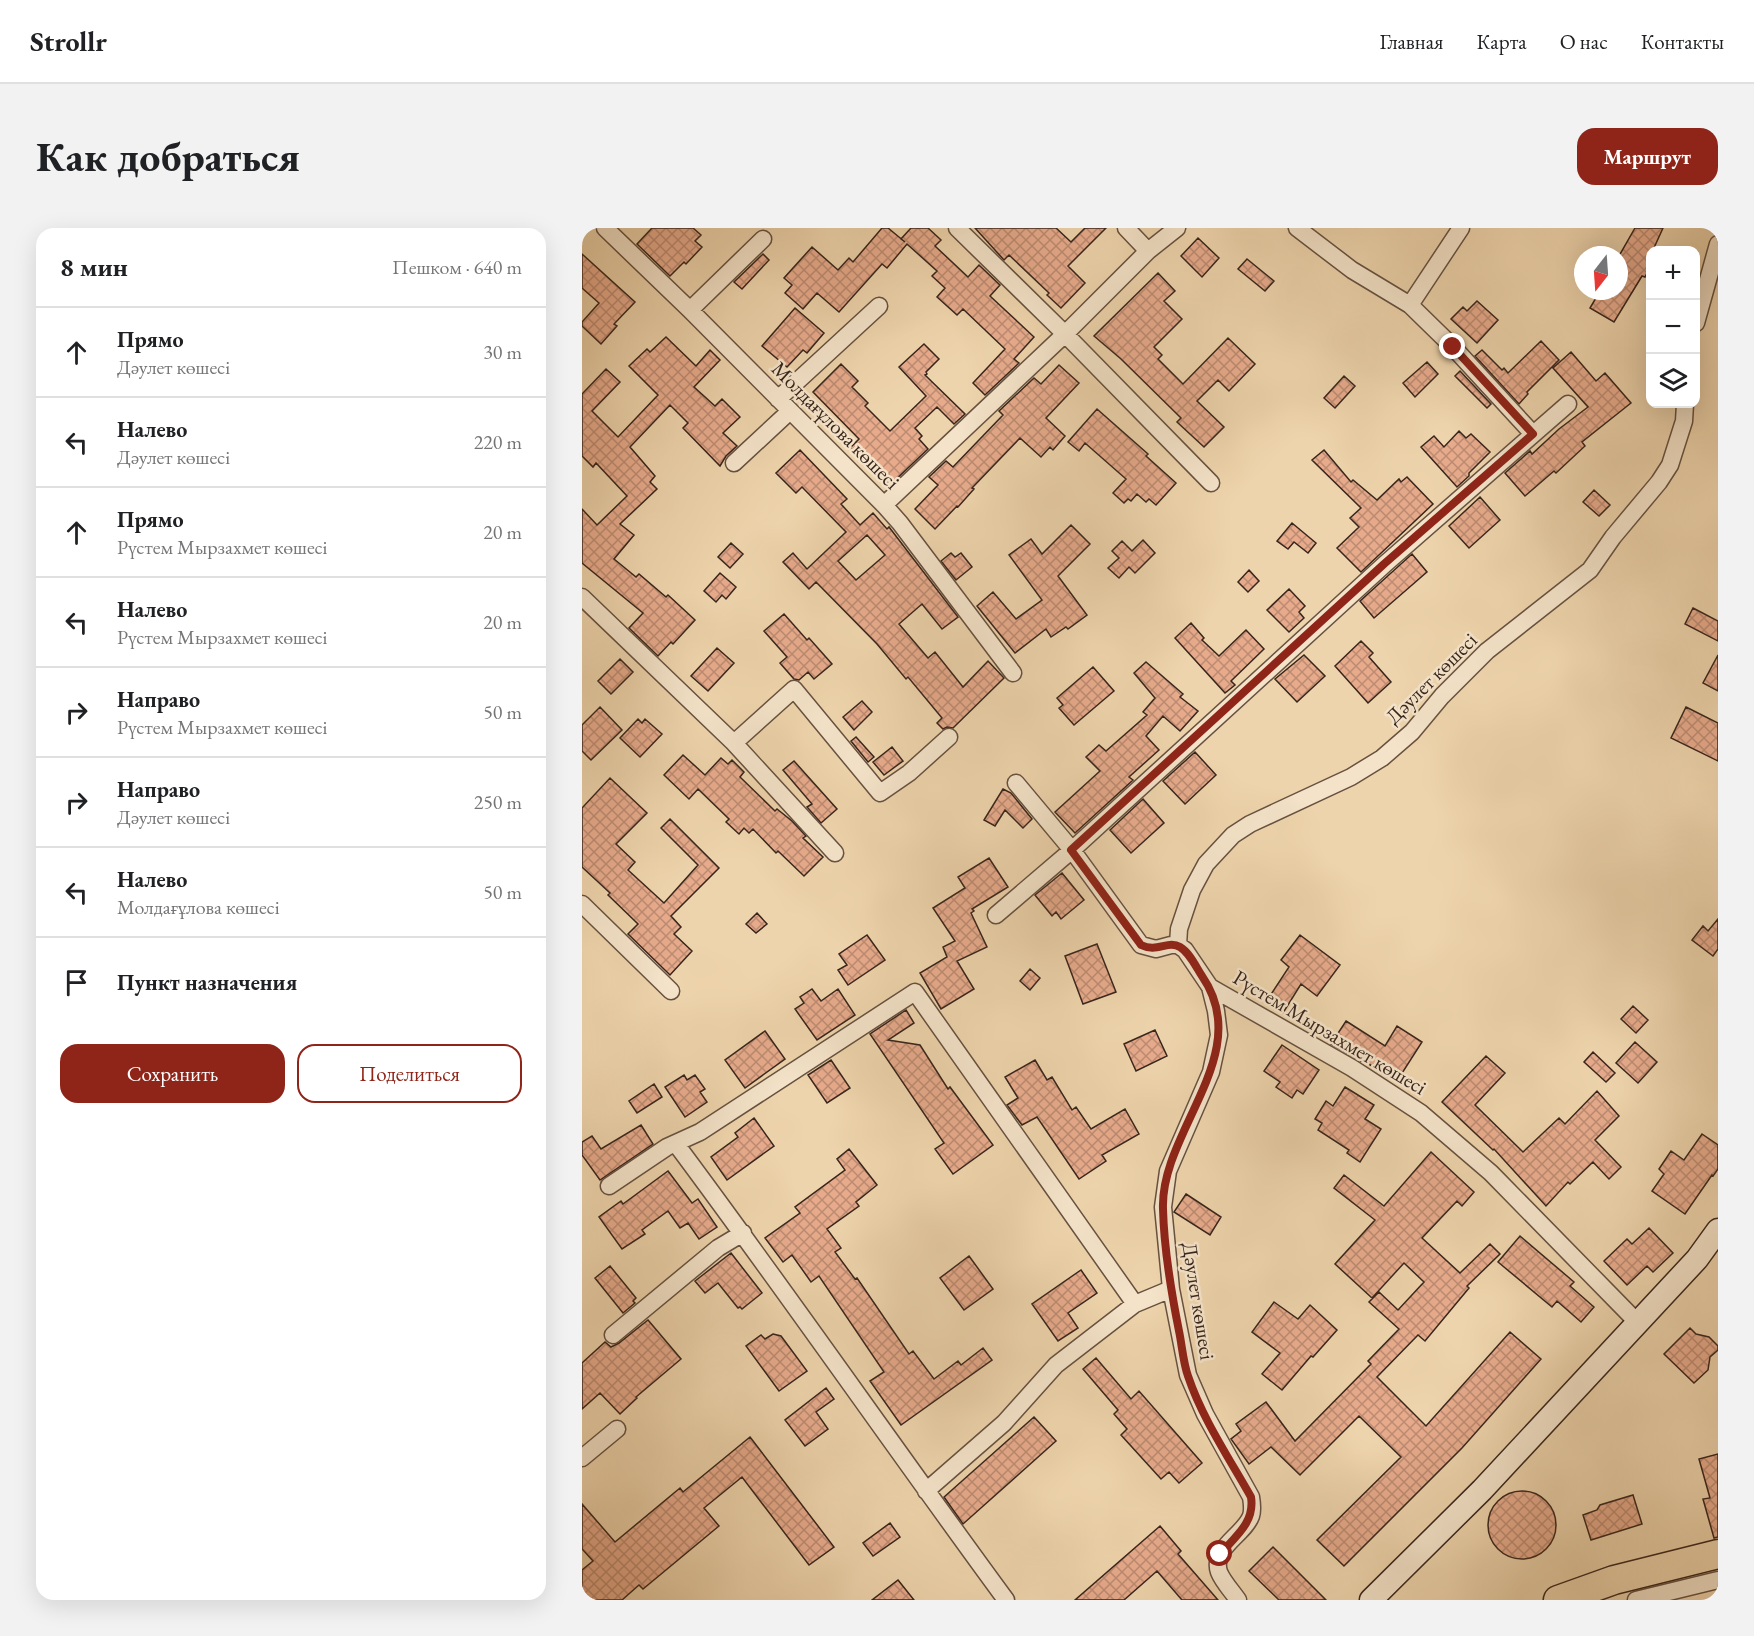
<!DOCTYPE html>
<html lang="ru">
<meta charset="utf-8">
<style>
body{margin:0;font-family:"EB Garamond",serif;background:#f2f2f2;color:#202124}
.controls{position:absolute;right:18px;top:18px;display:grid;overflow:hidden;border-radius:12px;box-shadow:0 6px 24px #0002}
.controls button{width:54px;height:54px;display:grid;place-items:center;padding:0;border:0;border-bottom:2px solid #e0e0e0;background:#fff;color:#202124;font:30px sans-serif}
.compass{position:absolute;left:992px;top:18px;width:54px;height:54px;border-radius:50%;background:#fff;box-shadow:0 6px 24px #0002;rotate:197deg}
.stop{position:absolute;width:18px;height:18px;margin:-14px;border:4px solid #8f2418;border-radius:50%;background:#fff}
.stop.end{background:#8f2418;border-color:#fff;box-shadow:0 2px 6px #0008}
.list{margin:0;padding:0;list-style:none}
h2{display:flex;justify-content:space-between;align-items:center;height:78px;margin:0;padding:0 24px;font-size:26px}
h2 small{font-size:20px;font-weight:400;color:#757577}
.list li{display:grid;grid-template-columns:39px 1fr auto;gap:18px;align-items:center;box-sizing:border-box;height:90px;padding:0 24px;border-top:2px solid #e0e0e0}
.list b{display:block;font-size:22px;white-space:nowrap}
.list p{margin:0;font-size:20px;white-space:nowrap;color:#757577}
.list em{font-size:20px;font-style:normal;color:#757577}
.actions{display:flex;gap:12px;padding:18px 24px}
.actions a{flex:1;padding:14px 0;border:2px solid #8f2418;border-radius:18px;text-align:center;font-size:21px;color:#8f2418}
.actions .main{background:#8f2418;color:#fff}
.icon{flex:none;width:33px;height:33px;fill:none;stroke:currentColor;stroke-width:2;stroke-linecap:round;stroke-linejoin:round}
.map{position:relative;flex:none;width:1136px;height:1372px;overflow:hidden;border-radius:18px}
header{display:flex;align-items:center;gap:36px;box-sizing:border-box;height:84px;padding:0 30px;background:#fff;border-bottom:2px solid #e0e0e0}
header strong{font-size:28px}
nav{display:flex;gap:33px;margin-inline-start:auto;font-size:21px}
.intro{display:flex;align-items:center;justify-content:space-between;box-sizing:border-box;height:144px;padding:0 36px}
h1{margin:0;font-size:42px}
.button{padding:15px 27px;border-radius:18px;background:#8f2418;color:#fff;font-size:21px;font-weight:700}
main{display:flex;gap:36px;padding:0 36px}
aside{flex:1;background:#fff;border-radius:18px;box-shadow:0 6px 24px #0002}
.map>svg:first-child{display:block}
</style>
<header>
<strong>Strollr</strong>
<nav><a>Главная</a><a>Карта</a><a>О нас</a><a>Контакты</a></nav>
</header>
<div class="intro"><h1>Как добраться</h1><a class="button">Маршрут</a></div>
<main>
<aside>
<h2>8 мин<small>Пешком · 640 m</small></h2>
<ul class="list">
<li><svg class="icon" aria-label="ahead" viewBox="0 0 24 24"><path d="M12 20V5M6 11l6-6 6 6"/></svg><div><b>Прямо</b><p>Дәулет көшесі</p></div><em>30 m</em></li>
<li><svg class="icon" aria-label="left" viewBox="0 0 24 24"><path d="M17 20v-9H6M10 6l-5 5 5 5"/></svg><div><b>Налево</b><p>Дәулет көшесі</p></div><em>220 m</em></li>
<li><svg class="icon" aria-label="ahead" viewBox="0 0 24 24"><path d="M12 20V5M6 11l6-6 6 6"/></svg><div><b>Прямо</b><p>Рүстем Мырзахмет көшесі</p></div><em>20 m</em></li>
<li><svg class="icon" aria-label="left" viewBox="0 0 24 24"><path d="M17 20v-9H6M10 6l-5 5 5 5"/></svg><div><b>Налево</b><p>Рүстем Мырзахмет көшесі</p></div><em>20 m</em></li>
<li><svg class="icon" aria-label="right" viewBox="0 0 24 24"><path d="M7 20v-9h11M14 6l5 5-5 5"/></svg><div><b>Направо</b><p>Рүстем Мырзахмет көшесі</p></div><em>50 m</em></li>
<li><svg class="icon" aria-label="right" viewBox="0 0 24 24"><path d="M7 20v-9h11M14 6l5 5-5 5"/></svg><div><b>Направо</b><p>Дәулет көшесі</p></div><em>250 m</em></li>
<li><svg class="icon" aria-label="left" viewBox="0 0 24 24"><path d="M17 20v-9H6M10 6l-5 5 5 5"/></svg><div><b>Налево</b><p>Молдағұлова көшесі</p></div><em>50 m</em></li>
<li><svg class="icon" aria-label="arrive" viewBox="0 0 24 24"><path d="M6 21V4h12l-3 4 3 4H6"/></svg><div><b>Пункт назначения</b></div></li>
</ul>
<div class="actions"><a class="main">Сохранить</a><a>Поделиться</a></div>
</aside>
<div class="map">
<svg width="1136" height="1372" viewBox="0 0 1136 1372">
<defs>
<pattern id="building-cross-hatch" width="8" height="8" patternUnits="userSpaceOnUse" patternTransform="scale(1.5)"><rect width="8" height="8" fill="#e7ab8c"/><path d="M0 0l8 8M0 8l8-8" fill="none" stroke="#bc8b72"/></pattern>
</defs>
<rect width="100%" height="100%" fill="#eed4ac"/>
<filter id="stains"><feTurbulence type="fractalNoise" baseFrequency=".00333" numOctaves="4"/><feColorMatrix values="0 0 0 0 .2 0 0 0 0 .09 0 0 0 0 .02 0 0 0 .5 -.17"/></filter>
<radialGradient id="worn" r=".72"><stop offset=".6" stop-color="#630" stop-opacity="0"/><stop offset="1" stop-color="#630" stop-opacity=".3"/></radialGradient>
<path fill="url(#building-cross-hatch)" stroke="#38251c" stroke-width="1.5" fill-rule="evenodd" d="M70,0H111L119,7L113,13L120,19L104,36L102,34L88,48L55,16Z
M300,0H306L323,14L319,11L329,0H346L359,12L353,18L386,49L397,37L418,57L408,68L452,109L432,131L437,135L403,167L391,155L423,121L381,81L375,87L355,69L363,60L350,48L355,43L325,16L305,40L300,36L257,84L235,65L221,81L203,65L210,57L202,50L230,19L256,42L267,30L271,34Z
M393,0H474L489,14L503,0H524L486,38L503,55L479,80L465,67L467,65L427,27L422,32Z
M1053,0H1081L1071,22H1068V39L1063,49L1060,48L1032,94L1008,80L1018,63H1037V28Z
M616,10L637,30L620,49L599,28Z
M0,26L53,74L32,96L35,98L19,116L0,98V94L17,75L0,60Z
M181,26L187,32L160,61L152,54Z
M665,31L692,53L683,63L656,41Z
M576,45L593,63L582,73L600,91L572,119L580,127L576,131L601,156L646,110L673,136L647,163L636,152L615,173L642,199L622,219L595,194L599,190L539,131L512,108Z
M895,73L916,92L895,115L869,91L881,79L885,83Z
M213,80L242,105L225,125L221,122L205,139L180,118Z
M84,109L114,138L128,122L138,132L112,159L133,178L140,171L158,189L141,205L155,218L144,228L138,238L101,200L106,195L88,177L48,219L73,248L68,254L75,261L38,296L52,307L32,331L54,349L57,346L84,369L86,367L113,392L91,416L89,414L76,428L47,400L61,385L0,335V281L15,297L45,268L14,235L11,239L0,228V166L24,141L38,154L10,183L36,209L76,167L47,138L65,121L68,124Z
M959,113L977,132L945,164L946,166L937,176L893,128L900,122L920,142L922,140L926,145Z
M342,116L357,131L344,144L345,146L343,147L383,186L372,196L355,179L333,200L340,208L337,211L346,221L308,257L268,220L277,211L231,164L259,136L276,153L270,159L286,175L283,178L308,203L344,168L317,139Z
M989,124L1014,153L1023,145L1049,175L1000,214L1003,218L974,245L972,243L943,268L923,245L948,223L950,226L977,201L1006,179L971,140Z
M845,134L856,146L833,169L821,155Z
M477,137L497,155L464,190L483,208L471,222L468,219L459,229L438,210L390,260L392,261L376,279L375,278L353,301L333,281L356,257L347,249L364,233L371,239L421,187L417,183L452,150L459,156Z
M878,143L909,176L905,180L873,148Z
M762,148L773,158L753,180L742,170Z
M515,181L566,226L564,228L594,255L574,277L567,271L564,274L555,266L549,273L546,271L542,275L531,265L544,251L503,215L497,223L486,214Z
M877,203L884,210L889,206L908,224L887,245V248L875,259L839,219L852,208L862,219Z
M218,222L265,271L259,276L278,297L291,285L305,301L307,299L376,389L360,401L340,376L317,396L346,430L353,424L381,459L406,433L422,450L371,500L365,499L361,501L355,495L360,490L326,449L324,451L295,416L234,354L227,361L201,334L211,325L225,341L264,304L220,259L214,265L194,245ZM285,307L303,327L274,352L256,333Z
M742,222L769,254L771,252L795,272L817,251L819,254L825,249L851,276L779,344L755,320L777,299L768,290L779,280L730,232Z
M1012,262L1028,277L1017,288L1001,274Z
M898,269L918,292L887,320L867,298Z
M710,295L734,315L726,325L712,314L706,321L695,313Z
M489,297L508,316L476,348L505,387L486,401L484,399L469,409L464,401L433,425L395,378L411,364L434,391L460,372L427,327L449,311L460,326Z
M561,312L573,325L553,345L547,339L537,350L526,340L537,330L530,323L540,313L550,323Z
M149,315L161,326L148,340L136,329Z
M369,325L373,329L379,325L390,339L374,352L359,333Z
M830,326L845,344L792,390L778,373Z
M667,342L677,353L666,364L656,354Z
M138,345L154,359L144,371L140,367L134,374L122,363Z
M707,361L723,378L717,384L722,390L707,404L685,382Z
M1111,380L1136,393V413L1103,396Z
M202,386L225,412L227,410L250,436L232,451L226,444L217,452L212,451L198,435L205,429L182,403Z
M609,395L622,410L620,412L637,428L664,402L682,421L649,453L653,457L643,465L593,410Z
M779,413L791,425L787,429L809,454L786,475L753,438Z
M135,420L152,435L126,463L109,448Z
M722,427L743,448L715,474L693,451Z
M1136,427V463L1121,455Z
M38,431L51,444L29,466L16,453Z
M564,434L601,466L598,469L616,483L598,503L581,488L564,508L577,522L547,549L551,552L493,605L473,584L518,543L504,529L517,517L524,523L565,487L561,484L573,470L552,445Z
M511,439L532,463L492,497L477,480L481,477L475,470Z
M280,473L290,484L272,502L261,489Z
M18,479L40,502L9,532L0,523V497Z
M1104,479L1136,495V533L1089,510Z
M56,491L60,495L63,491L80,506L58,529L38,510Z
M274,509L292,529L286,534L269,513Z
M310,519L321,533L302,547L291,534Z
M613,524L634,547L603,576L581,553Z
M101,527L123,547L139,530L146,536L150,532L162,544L158,549L193,583L195,581L210,593L224,608L221,610L241,629L222,648L196,623L194,625L171,601L167,605L162,600L157,606L144,594L147,591L116,561L107,571L82,547Z
M212,533L255,581L239,595L225,579L230,576L201,542Z
M28,550L65,585L34,616L53,634L46,642L82,675L116,637L79,600L88,591L137,640L89,688L99,699L92,706L110,723L88,747L46,706L56,696L26,667L28,665L0,639V580Z
M421,561L429,565L450,591L441,600L423,582L413,598L402,592Z
M561,571L582,595L549,625L528,602Z
M407,630L426,659L390,681L392,683L389,685L405,719L375,733L392,761L359,781L338,745L365,729L361,719L373,713L351,680L383,660L376,649Z
M480,645L502,672L479,691L474,684L470,688L453,667Z
M175,685L185,696L174,705L164,696Z
M1136,691V721L1131,728L1110,712L1121,698L1126,703Z
M285,707L303,732L266,757L256,742L265,737L257,726Z
M718,707L758,737L735,768L719,756L701,785L684,774L707,739L699,732Z
M515,716L534,764L501,776L483,728Z
M448,741L458,750L448,762L438,753Z
M230,761L239,773L256,761L273,787L235,812L213,781L222,775L218,769Z
M1051,778L1066,792L1054,805L1039,791Z
M324,782L332,795L306,812L338,817L366,861L368,859L411,917L371,946L353,921L362,915L288,806Z
M764,793L803,818L815,798L840,814L815,853L780,832L779,833L749,816Z
M573,802L585,828L554,843L542,816Z
M183,803L203,831L163,860L143,832Z
M1053,814L1075,834L1056,855L1034,835Z
M700,817L737,842L721,866L715,862L710,870L694,859L698,854L682,843Z
M1011,824L1033,845L1024,854L1002,834Z
M904,828L923,845L893,877L941,924L977,890L983,896L1015,863L1037,888L1013,912L1039,939L1027,951L1011,934L988,956L986,954L964,978L912,921L911,922L860,874Z
M249,832L268,860L245,875L226,847Z
M453,832L465,852L470,849L490,882L494,879L509,901L543,881L557,906L520,927L524,933L497,951L455,889L440,897L425,877L436,870L423,849Z
M102,847L105,852L113,847L123,861L118,864L125,874L103,889L83,859Z
M72,856L80,869L55,885L47,873Z
M763,859L792,877L783,891L799,901L778,934L765,925L767,922L736,902L740,895L733,891L744,873L751,878Z
M172,890L192,918L145,952L129,929L156,909L153,905Z
M59,897L71,916L18,952L0,927V914L10,908L19,921Z
M1120,906L1136,917V941L1131,948L1130,947L1103,986L1070,963L1082,946L1077,941L1089,923L1102,932Z
M267,921L295,957L274,974L277,978L245,1001L259,1020L253,1024L273,1051L275,1050L327,1126L331,1123L352,1151L376,1133L379,1137L401,1120L410,1132L319,1197L288,1153L302,1144L237,1048L229,1054L210,1027L201,1034L183,1010L218,985L213,979L263,942L255,931Z
M849,924L892,964L880,978L875,973L840,1010L878,1045L908,1016L918,1026L885,1058L887,1060L843,1113L836,1107L795,1149L844,1198L928,1104L959,1131L880,1220L762,1338L735,1312L819,1229L777,1188L718,1247L689,1219L667,1236L649,1211L659,1203L654,1196L684,1174L713,1213L789,1136L786,1133L817,1101L787,1074L797,1064L816,1082L842,1054L822,1035L790,1070L753,1036L793,992L752,960L762,947L802,978Z
M86,943L110,975L116,971L135,999L117,1011L106,995L98,1000L86,983L60,1002L63,1006L40,1021L17,989L39,973L41,976Z
M604,966L639,989L628,1007L592,984Z
M1067,1000L1091,1025L1071,1044L1065,1038L1045,1057L1022,1033L1045,1011L1050,1016Z
M938,1008L992,1054L988,1058L1012,1079L999,1094L975,1073L970,1079L916,1034Z
M149,1025L180,1065L160,1081L158,1079L156,1080L136,1055L123,1065L113,1053Z
M387,1028L411,1061L382,1082L358,1050Z
M28,1038L54,1070L51,1073L53,1075L41,1085L13,1050Z
M499,1042L515,1065L486,1085L496,1100L476,1113L450,1076Z
M692,1074L716,1091L728,1077L755,1102L731,1129L729,1128L700,1162L680,1146L698,1125L670,1104Z
M66,1092L99,1131L54,1169L55,1170L38,1186L18,1165L0,1181V1135L23,1114L29,1119L37,1115Z
M1108,1100L1114,1106L1127,1109L1136,1118V1122L1128,1129L1126,1142L1112,1155L1082,1126Z
M191,1106L199,1108L225,1143L197,1163L164,1118L179,1107L183,1111Z
M514,1130L549,1171L557,1163L620,1235L597,1255L587,1244L579,1251L539,1207L545,1201L532,1186L536,1182L501,1141Z
M244,1160L252,1171L234,1184L246,1201L223,1218L203,1192Z
M452,1189L474,1213L381,1296L362,1269Z
M168,1209L252,1319L227,1337L160,1249L122,1280L137,1298L61,1361L57,1357L40,1372H0V1342L11,1333L0,1321V1276L33,1314L98,1260L101,1264Z
M1136,1226V1309L1132,1310L1121,1271L1128,1270L1117,1231Z
M906 1297a34 34 0 1 1 68 0a34 34 0 1 1-68 0Z
M1051,1267L1060,1296L1009,1312L1001,1287L1015,1282L1018,1277Z
M308,1295L318,1309L291,1328L281,1315Z
M578,1298L599,1323L596,1326L636,1372H600L575,1343L542,1372H493Z
M691,1319L744,1372H697L667,1343Z
M316,1352L332,1372H290Z"/>
<g fill="none" stroke-linecap="round" stroke-linejoin="round">
<defs>
<path id="street" d="M23,0L108,82L302,277L318,295L431,445
M375,0L483,106L629,255
M544,0L566,23
M715,0L770,42L828,77L871,119L951,206
M828,77L879,0
M108,82L181,11
M1114,95L1136,16
M196,171L297,78
M152,235L208,183
M302,277L483,106L566,23L595,0
M0,369L152,515L253,625
M152,515L212,461L298,565L327,545L367,509
M434,555L490,622L559,717L574,721L589,717H596L603,722L628,759L770,840L839,885L909,945L1056,1095
M0,676L89,763
M414,687L490,622L803,336L986,176
M596,717L597,701L610,662L624,636L651,607L668,596L769,549L800,530L830,504L860,468L905,423L1008,342L1031,309L1077,254L1088,237L1102,193L1103,176
M628,759L634,783L637,807L629,844L586,943L581,979L589,1061L606,1147L623,1186L669,1269C670,1275 671,1282 669,1288C662,1307 629,1320 637,1344C641,1354 650,1363 656,1372
M94,916C206,1066 313,1221 424,1372
M27,958L85,919L118,904L333,764L553,1076
M31,1107L136,1020L161,1005
M0,1230L35,1201
M344,1263L422,1195L474,1137L553,1076L589,1061
M1054,1372L1136,1352"/>
<path id="secondary" d="M789,1372L900,1262L1115,1031L1136,1002"/>
<path id="highway" d="M976,1372L1032,1352L1136,1326"/>
</defs>
<use href="#street" stroke="#665140" stroke-width="19"/>
<use href="#secondary" stroke="#38251c" stroke-width="25"/>
<use href="#highway" stroke="#38251c" stroke-width="31"/>
<use href="#street" stroke="#f4e3c9" stroke-width="16"/>
<use href="#secondary" stroke="#f4e3c9" stroke-width="22"/>
<use href="#highway" stroke="#eed4ac" stroke-width="28"/>
</g>
<g fill="none" stroke-linecap="round" stroke-linejoin="round">
<path stroke="#8f2418" stroke-width="8" d="M638,1326C654,1308 673,1294 669,1269C647,1230 620,1190 606,1148C601,1134 600,1117 597,1103C589,1063 582,1022 581,981C578,903 674,826 620,748C614,739 608,725 598,719C586,712 575,725 559,717L489,622L802,336L951,206L871,119"/>
</g>
<g text-anchor="middle" dominant-baseline="central" stroke-width="5" stroke-linejoin="round" paint-order="stroke">
<g font-size="21" fill="#38251c" stroke="#f4e3c9">
<text transform="translate(254 197) rotate(45)">Молдағұлова көшесі</text>
<text transform="translate(849 450) rotate(-45)">Дәулет көшесі</text>
<text transform="translate(748 804) rotate(31)">Рүстем Мырзахмет көшесі</text>
<text transform="translate(617 1073) rotate(81)">Дәулет көшесі</text>
</g>
</g>
<rect width="100%" height="100%" filter="url(#stains)"/>
<rect width="100%" height="100%" fill="url(#worn)"/>
</svg>
<div class="controls">
<button>+</button>
<button>−</button>
<button><svg class="icon" aria-label="layers" viewBox="0 0 24 24"><path d="M12 4l9 5-9 5-9-5zM3 14l9 5 9-5"/></svg></button>
</div>
<svg class="compass" viewBox="-18 -18 36 36"><path d="M0-13l5 13h-10z" fill="#e53935"/><path d="M0 13l5-13h-10z" fill="#757577"/></svg>
<div class="stop" style="left:638px;top:1326px"></div>
<div class="stop end" style="left:871px;top:119px"></div>
</div>
</main>
